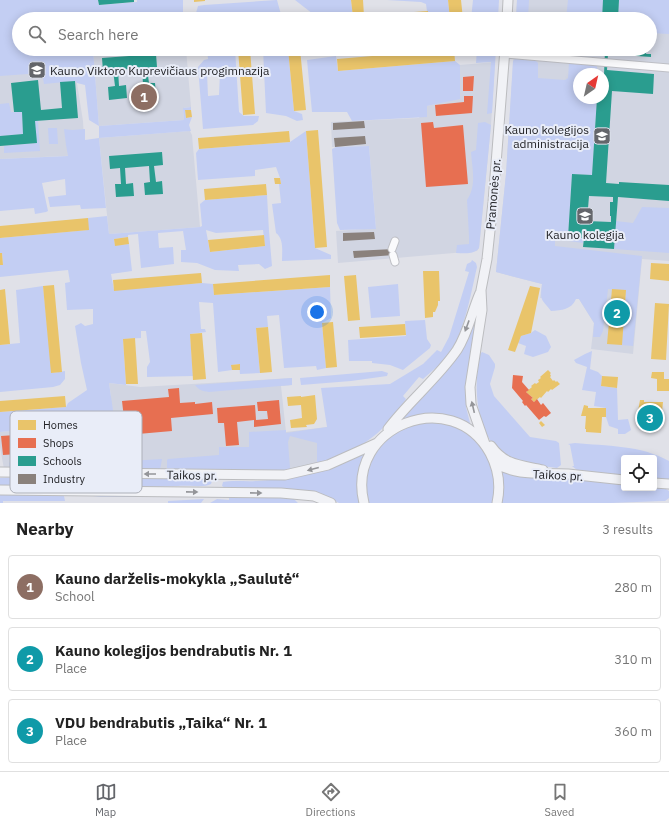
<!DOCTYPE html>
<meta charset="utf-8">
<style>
body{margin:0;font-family:"IBM Plex Sans",sans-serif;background:#f2f2f2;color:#222}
.controls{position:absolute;right:12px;bottom:12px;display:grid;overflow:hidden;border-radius:4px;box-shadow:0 2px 10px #0003}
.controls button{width:36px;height:36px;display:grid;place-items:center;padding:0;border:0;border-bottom:1px solid #e0e0e0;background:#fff;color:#222;font:20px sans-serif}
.compass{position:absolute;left:573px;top:68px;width:36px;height:36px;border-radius:50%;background:#fff;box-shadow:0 2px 10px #0003;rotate:34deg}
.you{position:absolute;left:317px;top:312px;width:14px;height:14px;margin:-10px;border:3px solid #fff;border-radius:50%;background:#1a73e8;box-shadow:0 0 0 6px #1a73e833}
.badge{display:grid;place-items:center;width:26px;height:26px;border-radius:50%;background:#64666b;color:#fff;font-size:13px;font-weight:700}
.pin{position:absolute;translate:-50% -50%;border:2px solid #fff;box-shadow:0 1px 4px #0006}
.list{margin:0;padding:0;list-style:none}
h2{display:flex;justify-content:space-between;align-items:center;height:52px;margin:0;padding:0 16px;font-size:17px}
h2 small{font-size:13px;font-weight:400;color:#767676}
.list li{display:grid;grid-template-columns:26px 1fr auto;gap:12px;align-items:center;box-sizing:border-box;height:64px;margin:0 8px 8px;padding:0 8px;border:1px solid #e0e0e0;border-radius:4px}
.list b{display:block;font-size:15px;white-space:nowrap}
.list p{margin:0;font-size:13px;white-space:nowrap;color:#767676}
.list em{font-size:13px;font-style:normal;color:#767676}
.icon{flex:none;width:22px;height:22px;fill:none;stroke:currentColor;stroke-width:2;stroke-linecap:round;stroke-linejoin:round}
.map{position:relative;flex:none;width:669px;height:503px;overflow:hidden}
.search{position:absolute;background:#fff;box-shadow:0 2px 10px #0003;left:12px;right:12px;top:12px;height:44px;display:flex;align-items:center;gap:10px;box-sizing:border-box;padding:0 14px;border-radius:22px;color:#767676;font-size:15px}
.sheet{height:268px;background:#fff}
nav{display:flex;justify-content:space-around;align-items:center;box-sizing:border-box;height:56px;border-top:1px solid #e0e0e0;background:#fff;font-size:11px;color:#767676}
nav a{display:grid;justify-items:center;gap:2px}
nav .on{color:#64666b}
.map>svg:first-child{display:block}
</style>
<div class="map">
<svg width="669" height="503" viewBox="0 0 669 503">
<rect width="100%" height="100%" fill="#e0e1e8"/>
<path fill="#d1d5e2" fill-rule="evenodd" d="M0,0L19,19V49L73,58L83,121L85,155L0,159Z
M517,0H669V261L642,259L633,354L591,349L594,323L579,299L540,298L542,284L496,272L506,174L514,49H650V19H516ZM579,74H603V98H579Z
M93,49H186L191,107L183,108L184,120L99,126Z
M495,62L491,125L479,248L477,251L338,263L336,231L376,228L369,146L332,147L331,122L419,118L427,106L460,98V65Z
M190,131L192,135L200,227L109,234L99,138Z
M292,378V385L281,386L286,432L327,427L329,460L295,470H117L100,467H71L57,469H4L0,447V432L44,428L51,430V448L60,451L58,429L77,427L89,418L111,396L109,383L140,387Z"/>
<path fill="#c3cef3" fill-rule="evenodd" d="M0,0H98L99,5L137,2V0H183V19H19V49H93L99,126L184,120L183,108L191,107V110L185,111L186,118L192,117L189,125L191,131L99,138L106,208L81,209L80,205L50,207L48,197L66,195L65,179L42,183L48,211L46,212L35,214L34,208L0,211V159L68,156L66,145L64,129L72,130L85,129V140L99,138V126L89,120L85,85L77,83L75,81L44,84L42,73L0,76Z
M277,0L280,11L284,19H256L253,17L233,19H197L196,13L198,6L204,5Z
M295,0H351L353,17L345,19H314L313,14Z
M387,0H448L450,19H428L426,4L421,2Z
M473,0H499L498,19H471Z
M517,0H529L528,19H516Z
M568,0H603L602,19H566Z
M619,0H669V34L650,33V19H618Z
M207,49H235L239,112L244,116H259L258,121L253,125L203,129L198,67L204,60L208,59ZM220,72L219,95L208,96L207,73Z
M263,49H288L294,111L302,114L303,120L297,121L286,116L266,113Z
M313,49H354L313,52Z
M477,49H496L492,113L487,114L491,62L476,63Z
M336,56L338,71L455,61L460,65V99L427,106V117L352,121L347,112H312L307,60Z
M515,59L536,61L538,63V78L565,80L568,78L569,63L597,65V74H579V98H597L592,175L572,174L568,236L584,238L583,243L555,239V246L642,256L633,346L622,345L626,290L608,289L603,331L600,337H593L594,323L579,299H576C571,310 562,310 551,311C541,298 540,302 542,284L496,272L506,174L513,61Z
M9,103L11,112H22L23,134L0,136V104Z
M35,121H38L40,151L4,153V146L36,143Z
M485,122L491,125L479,248C474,255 464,253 456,253L457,245L469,244V236L467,200C477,186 472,168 471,152L476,150L478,123Z
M48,128H57L58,144H49Z
M306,131L315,248L331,255V259L282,261C282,251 284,239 276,233L272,204L281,203L279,184H281L280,178L276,167L255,170V176L198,180L196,153L199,149L290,142Z
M369,146L376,229L340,230L337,223L332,149L336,147Z
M267,195L269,231L272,266L265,269L259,264L238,265L239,271L215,270L197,263L181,262V250H186L183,231L158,233L159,248L173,247L174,264L141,268L138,234L128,235V237L114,239L115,245L129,244L132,271L111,274L114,290L202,283L213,284L214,295L330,287L331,318L322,323L326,368L317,370L316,366L284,368L279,315L267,316L268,327L256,328L260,373L240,374L239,364L232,365V370L218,372L213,303L199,302L201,329H205L206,332L190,334L193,376L147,377V367L150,362L146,331H141V338L123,339L126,385L109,383L114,417L89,418L77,427L58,429L60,452L51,448V429L44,428L0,432V412L66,407L68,403L87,390L81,363L75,326L81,323L85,326L93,324V309L67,310L65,283L70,282L68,270L0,277V265H3L2,253H0V238L88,230V218L107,216L109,234L200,227L202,226L200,204L205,200ZM206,230L216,233L263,230L265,246L210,252Z
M642,207L669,208V253L614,249L616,221L633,223Z
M472,260L476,263L477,267C471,293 465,329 451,351C443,363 433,370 423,379L419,377L403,396L406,399C386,428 373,441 341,455C330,460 320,464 308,465L317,462V443L290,436L288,442L290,468H297L295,470L278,471H168L167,468V460L168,459L219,455V447H249V432L286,430V433L327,427L321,388L390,384L423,364L437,350L441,352L449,337L469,272L465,271L467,264L471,262Z
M398,284L400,316L371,318L368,287Z
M43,286L52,373L65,371V379L60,385L53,387L0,392V345L20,343L16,290Z
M476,316H478L466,393V407L471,427C441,417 432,410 401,420L472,328Z
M425,320L427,339L431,345L430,348L403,370L390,365L372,363V361H349L348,340L406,336L405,321Z
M535,330L546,336L551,347L548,352L533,357L524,354L526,346L518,343L521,336L531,333Z
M592,351L590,369L598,372L602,376L601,386L617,388L618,420L628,419L631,430L625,434H618V429L609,426L606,417V408L594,406L596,392L582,390L587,367L576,363L574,360L585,354Z
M482,352L489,355L495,364V367L490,384L494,396L530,437L556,441L559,443L561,465L557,468C544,466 529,466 517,463C513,461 509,458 506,456C475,436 473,387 480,354Z
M382,371L388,373L387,376L351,381L301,385L300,378Z
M292,378V385L209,392C202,391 199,390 195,385Z
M424,422C432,422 441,422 449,424C482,436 501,468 492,503H368L366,478L373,456L382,443L401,428Z
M575,443C606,446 641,445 669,461V480L654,479V458H624V475L577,470L572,466H574L570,445L568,444Z
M364,453L365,455C359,471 356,486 361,503H339L329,498L227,489L222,486L223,482C234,480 246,482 257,481C293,479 332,470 364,453Z
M162,459L160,470H117L111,468V467H128L129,461Z
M12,460H45L47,461L48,464L46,469H10L9,463Z
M502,470L522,476L594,481L624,485V488H654V487L666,489L669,491V498L665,501H662L611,503H500Z
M48,476L207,478L212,481L211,484C205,488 187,485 178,486C119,488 60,487 0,486V478Z
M0,493L43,494L64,496L65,501H3V503H0Z
M108,495L195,496L189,497H93Z
M229,496L292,497L298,503H210L217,499L229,500Z
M204,499L201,503H168V501Z"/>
<path fill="#e9c46a" d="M194,0H205V1L194,2Z
M351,0H363L364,16L353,17Z
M448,0H461L463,19H450Z
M428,11V19H372V15Z
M238,49H250L255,114L243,115Z
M288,49H300L306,110L294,111Z
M454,49L455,61L338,71L337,59Z
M185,110H191L192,117L186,118Z
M318,130L327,247L315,248L306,131Z
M289,131L290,142L199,149L198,138Z
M274,178H280L281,184H275Z
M266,184L267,195L205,200L204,189Z
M88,218L89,230L0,238V226Z
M264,235L265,246L210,252L208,240Z
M128,237L129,244L115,246L114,239Z
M0,253H2L3,265H0Z
M651,263L669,264V281L650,279Z
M423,271H439L440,301H438V305L435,312H433V317L425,318Z
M201,273L202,283L114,291L113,280Z
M330,275V287L214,295L213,284Z
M356,275L360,320L348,321L344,276Z
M54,285L62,372L51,373L43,286Z
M530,286L540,288L531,333L521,336L515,352L508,350Z
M5,289L10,344L0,345V290Z
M612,289L626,290L622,345L607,344Z
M655,303L669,304L666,360L651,359Z
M333,322L337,367L326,368L322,323Z
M405,324L406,335L360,338L359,327Z
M268,327L272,372L260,373L256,328Z
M202,333L206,379L193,380L190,334Z
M135,338L138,384H126L123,339Z
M240,364V370H232L231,365Z
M548,370L551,373L550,374L551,376L550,377L553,381L554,380L556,382L557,381L560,384L552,390L551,389L548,392L547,391L541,398L540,397L534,402L531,399L533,398L526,392L532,387L531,386L535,383L536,384L539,382L538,380L541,378L540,377Z
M652,372H664V379H669V391H657V379L651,378Z
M602,376L618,377L617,388L601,386Z
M315,395L317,419L314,424L306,425L307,427L291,428L290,420L302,418L301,405L288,406L287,397L301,396V397Z
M65,396L66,407L0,412V401Z
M640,400H644V402H663L662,412L659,411L658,428L643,427V424H642L643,411H638Z
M584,405L588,406V408H606V417H602L601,433L586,432V429H585L586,416H581Z
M541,421L545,425L542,427L539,423Z"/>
<path fill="#e76f51" d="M474,76L473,91H463V77Z
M464,96H473L472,113L436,116L435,105L464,102Z
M433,122L434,128L463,125L468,184L426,187L421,123Z
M513,375L523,376L522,382L529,390L526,392L533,398L531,399L534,402L537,399L541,405L543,403L551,413L546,417L544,416L539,420L526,405L525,406L522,402L523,401L512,388Z
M179,388L180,403L195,402V404L212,402L213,414L171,418L172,431L138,434L139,447H133L132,435H124V433L106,434L105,424L117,423V427H125L122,401L169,397L168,389Z
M279,400L281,424L254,427V420L237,422L239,445L226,446L224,423H218L217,408L255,405L256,420L268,419L267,411H258L257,402Z
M45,433L47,452L3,455L1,436Z"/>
<path fill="#2a9d8f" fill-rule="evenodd" d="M98,0H134V2L99,5Z
M603,0H619L618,19H602Z
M592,49H647L646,54H651V57L608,54L607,70L654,74L653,94L612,91L606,183L619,184V182L669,185V201L618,197L614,249L583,247L584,238L568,237L572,174L592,175L597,98H603L605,51L592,50ZM589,196L613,197V202H610V216H611V222L587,221Z
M156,54L157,67L147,68L149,83H155L156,96L138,97L137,84H143L142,68L118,70L119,86L126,85L127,98L109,100L108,87L115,86L113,70L103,71L102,58Z
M38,80L41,110L62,108L60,82L75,81L78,118L35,121L37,143L0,146V136L23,134L22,112H14L11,83Z
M162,152L163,165L154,166L156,182L162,181L163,194L145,195L144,183L150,182L149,166L125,168L126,184L133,183L134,196L116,197L115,184H121L120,168L110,169L109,156Z"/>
<path fill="#8a817c" d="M364,121L365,128L333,130V123Z
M365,136L366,144L335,147L334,138Z
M374,232L375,239L343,241V233Z
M394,249V255L354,258L353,251Z"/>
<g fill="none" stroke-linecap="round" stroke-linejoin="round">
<defs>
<path id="minor" d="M504,54L669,68
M392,249L395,241
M393,255L395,262"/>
<path id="major" d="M507,19L508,0
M388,429C409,401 437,379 457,350C468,333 472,311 480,293
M485,444L471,404L470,387L482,310L481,290L487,259L493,202L505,49
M491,446C505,466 522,465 543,470
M495,463C518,477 542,472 568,474C587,476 605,478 624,480
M0,472L285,475L328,465L377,443
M654,483L669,484
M0,490L281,493L314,496L331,503
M364,503C345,426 452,384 490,453C499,470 501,485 497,503"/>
</defs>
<use href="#minor" stroke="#bebfc5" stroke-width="9"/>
<use href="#major" stroke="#bbbcbf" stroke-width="11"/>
<use href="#minor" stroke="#fafafc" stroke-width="7"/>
<use href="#major" stroke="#f1f2f6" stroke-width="9"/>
</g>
<defs><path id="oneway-solid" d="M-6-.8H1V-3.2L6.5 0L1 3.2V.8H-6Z"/></defs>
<g fill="#949599">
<use href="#oneway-solid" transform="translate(467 326) rotate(110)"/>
<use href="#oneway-solid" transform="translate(473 407) rotate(-103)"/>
<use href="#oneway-solid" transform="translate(313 469) rotate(165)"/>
<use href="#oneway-solid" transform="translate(150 474) rotate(-180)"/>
<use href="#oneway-solid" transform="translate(192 492) rotate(1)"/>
<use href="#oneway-solid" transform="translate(256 493) rotate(1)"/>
</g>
<defs>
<symbol id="school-square" viewBox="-11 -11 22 22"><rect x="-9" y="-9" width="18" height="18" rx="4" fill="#64666b" stroke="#e9edf8"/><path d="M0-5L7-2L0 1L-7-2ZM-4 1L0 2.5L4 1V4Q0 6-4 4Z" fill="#fff"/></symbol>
<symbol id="university-square" viewBox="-11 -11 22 22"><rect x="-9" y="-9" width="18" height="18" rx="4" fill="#64666b" stroke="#e9edf8"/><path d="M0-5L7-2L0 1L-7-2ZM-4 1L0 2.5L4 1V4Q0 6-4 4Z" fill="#fff"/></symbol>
</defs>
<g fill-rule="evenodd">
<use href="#school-square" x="27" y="60" width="20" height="20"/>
<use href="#university-square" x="592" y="126" width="20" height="20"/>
<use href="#university-square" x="575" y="206" width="20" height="20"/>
</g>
<g text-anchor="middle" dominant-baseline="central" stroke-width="4" stroke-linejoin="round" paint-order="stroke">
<g font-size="12" fill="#222327" stroke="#e9edf8" text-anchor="start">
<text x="50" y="70">Kauno Viktoro Kuprevičiaus progimnazija</text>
<text x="589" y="129" text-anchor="end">Kauno kolegijos<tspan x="589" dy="14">administracija</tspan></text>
<text x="585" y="234" text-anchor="middle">Kauno kolegija</text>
</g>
<g font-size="12" fill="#222327" stroke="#e9edf8">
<text transform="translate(493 194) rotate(-85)">Pramonės pr.</text>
<text transform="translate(192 475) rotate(1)">Taikos pr.</text>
<text transform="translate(558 475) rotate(3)">Taikos pr.</text>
</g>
</g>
<rect x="10" y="411" width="132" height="82" rx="6" fill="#e9edf8" stroke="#adb0b9" stroke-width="1"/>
<rect x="18" y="420" width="18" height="10" fill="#e9c46a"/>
<rect x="18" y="438" width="18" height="10" fill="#e76f51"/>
<rect x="18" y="456" width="18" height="10" fill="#2a9d8f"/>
<rect x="18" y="474" width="18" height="10" fill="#8a817c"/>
<g font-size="11" fill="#222327">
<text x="43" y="429">Homes</text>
<text x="43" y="447">Shops</text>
<text x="43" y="465">Schools</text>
<text x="43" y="483">Industry</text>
</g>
</svg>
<div class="controls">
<button><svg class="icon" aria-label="locate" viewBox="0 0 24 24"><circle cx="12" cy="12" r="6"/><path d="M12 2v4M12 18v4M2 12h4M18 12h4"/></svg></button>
</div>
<svg class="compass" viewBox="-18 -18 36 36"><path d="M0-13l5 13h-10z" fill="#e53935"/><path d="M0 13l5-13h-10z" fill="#767676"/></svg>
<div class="you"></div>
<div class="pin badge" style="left:144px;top:97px;background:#8d6e63">1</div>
<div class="pin badge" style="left:617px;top:313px;background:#0f9aa8">2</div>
<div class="pin badge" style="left:650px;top:418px;background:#0f9aa8">3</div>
<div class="search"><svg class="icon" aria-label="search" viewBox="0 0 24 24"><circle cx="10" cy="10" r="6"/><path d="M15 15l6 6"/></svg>Search here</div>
</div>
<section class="sheet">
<h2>Nearby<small>3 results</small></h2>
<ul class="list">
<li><span class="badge" style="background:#8d6e63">1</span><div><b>Kauno darželis-mokykla „Saulutė“</b><p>School</p></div><em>280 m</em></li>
<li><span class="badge" style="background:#0f9aa8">2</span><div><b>Kauno kolegijos bendrabutis Nr. 1</b><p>Place</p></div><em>310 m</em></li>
<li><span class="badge" style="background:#0f9aa8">3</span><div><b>VDU bendrabutis „Taika“ Nr. 1</b><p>Place</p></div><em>360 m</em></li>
</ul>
</section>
<nav>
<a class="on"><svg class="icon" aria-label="map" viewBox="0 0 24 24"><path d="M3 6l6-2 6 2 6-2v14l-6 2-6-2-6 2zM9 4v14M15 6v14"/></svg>Map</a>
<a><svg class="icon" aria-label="directions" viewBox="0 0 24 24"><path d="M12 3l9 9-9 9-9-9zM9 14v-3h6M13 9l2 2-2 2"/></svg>Directions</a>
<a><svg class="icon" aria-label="saved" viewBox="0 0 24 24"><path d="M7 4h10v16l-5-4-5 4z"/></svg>Saved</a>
</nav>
